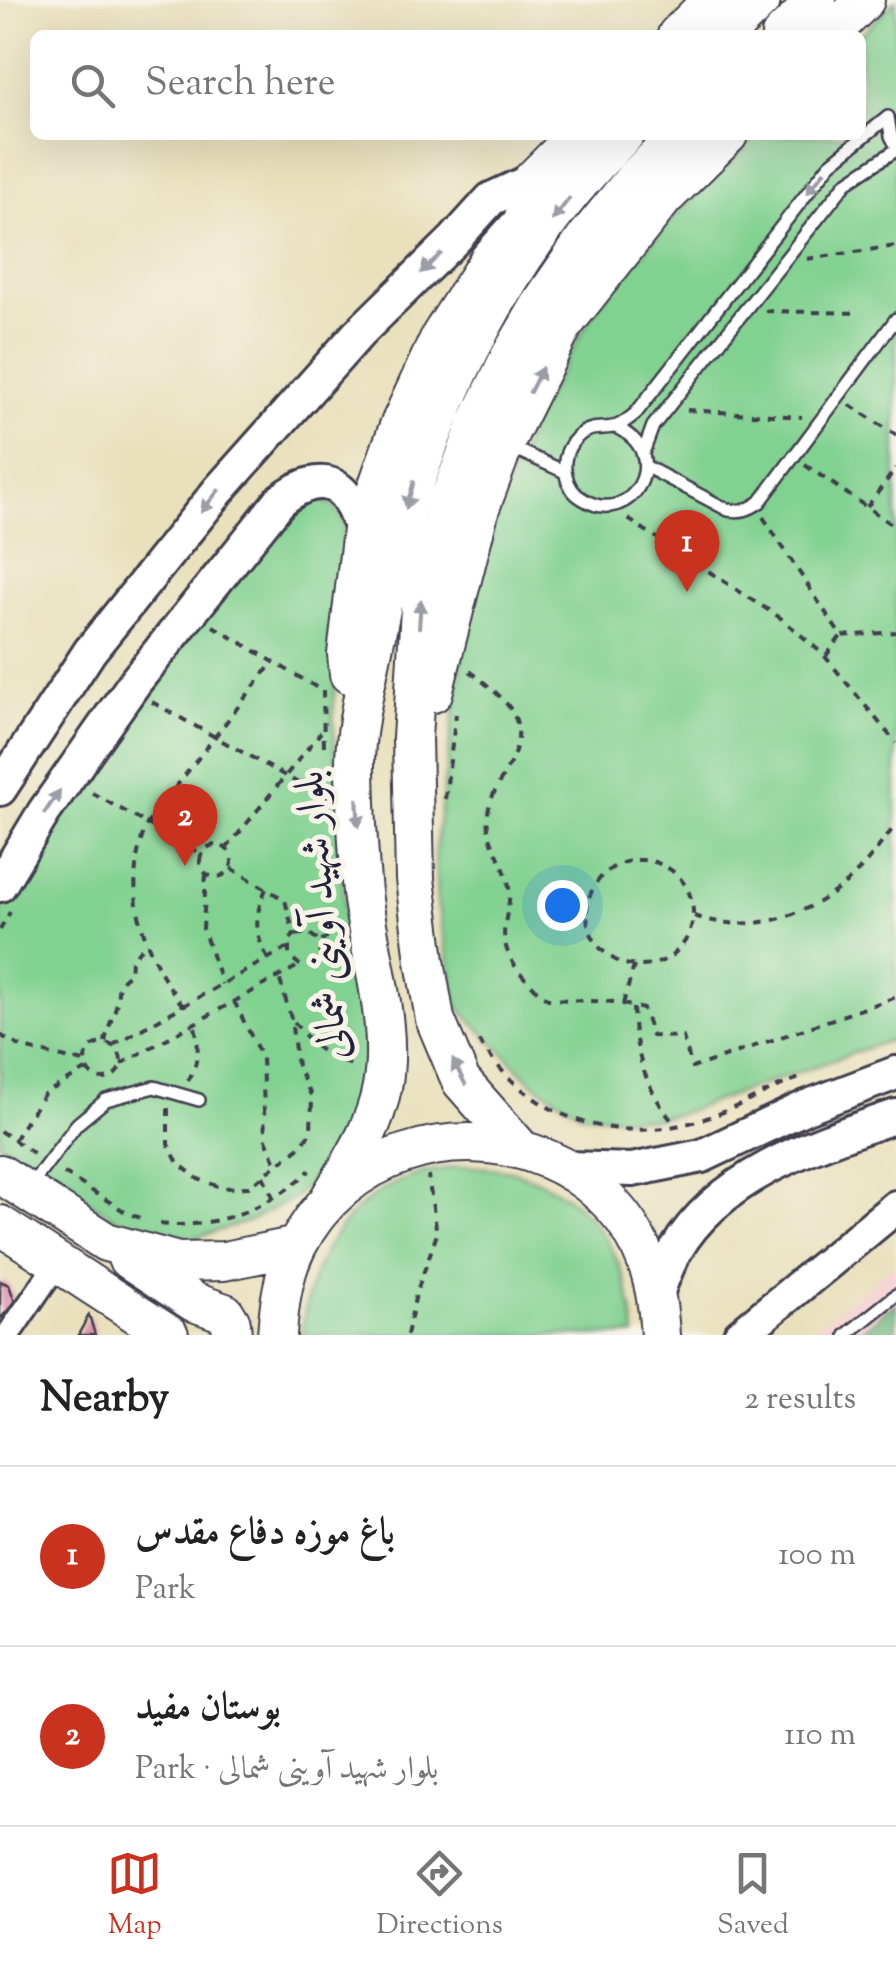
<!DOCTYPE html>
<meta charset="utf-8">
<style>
body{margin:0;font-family:"Sorts Mill Goudy",Amiri,serif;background:#f6f6f6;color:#222}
.you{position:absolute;left:562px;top:905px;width:35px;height:35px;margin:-25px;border:8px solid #fff;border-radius:50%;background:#1a73e8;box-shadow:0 0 0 15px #1a73e833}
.badge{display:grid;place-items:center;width:65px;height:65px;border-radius:50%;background:#c8321e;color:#fff;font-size:32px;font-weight:700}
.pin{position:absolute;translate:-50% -82px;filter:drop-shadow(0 2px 5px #0008)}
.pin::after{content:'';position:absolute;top:52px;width:35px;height:30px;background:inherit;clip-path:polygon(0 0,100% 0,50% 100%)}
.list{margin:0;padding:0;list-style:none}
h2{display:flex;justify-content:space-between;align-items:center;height:130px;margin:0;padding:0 40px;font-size:42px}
h2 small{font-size:32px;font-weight:400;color:#767676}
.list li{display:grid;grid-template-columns:65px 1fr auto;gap:30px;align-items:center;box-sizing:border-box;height:180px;padding:0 40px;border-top:2px solid #e0e0e0}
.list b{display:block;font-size:38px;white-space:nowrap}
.list p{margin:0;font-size:32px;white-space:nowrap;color:#767676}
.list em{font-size:32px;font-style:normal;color:#767676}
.icon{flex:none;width:55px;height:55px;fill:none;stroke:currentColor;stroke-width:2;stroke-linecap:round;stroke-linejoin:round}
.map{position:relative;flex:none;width:896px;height:1335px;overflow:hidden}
.search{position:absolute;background:#fff;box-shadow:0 10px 40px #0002;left:30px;right:30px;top:30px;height:110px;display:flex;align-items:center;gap:25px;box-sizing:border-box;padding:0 35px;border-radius:15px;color:#767676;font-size:38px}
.sheet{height:490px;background:#fff}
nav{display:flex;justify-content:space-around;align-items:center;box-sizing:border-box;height:140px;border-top:2px solid #e0e0e0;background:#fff;font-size:28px;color:#767676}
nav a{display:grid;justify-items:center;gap:5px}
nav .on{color:#c8321e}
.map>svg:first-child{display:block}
</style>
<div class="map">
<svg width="896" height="1335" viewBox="0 0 896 1335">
<rect width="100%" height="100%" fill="#f7f3e8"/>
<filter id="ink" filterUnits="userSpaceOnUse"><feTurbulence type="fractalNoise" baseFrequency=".01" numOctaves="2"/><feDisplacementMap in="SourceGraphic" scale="20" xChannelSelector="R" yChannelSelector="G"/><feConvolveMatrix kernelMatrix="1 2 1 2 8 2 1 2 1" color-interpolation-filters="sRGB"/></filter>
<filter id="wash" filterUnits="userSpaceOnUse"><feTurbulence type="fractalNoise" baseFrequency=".0048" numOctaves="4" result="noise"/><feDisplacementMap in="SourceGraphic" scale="40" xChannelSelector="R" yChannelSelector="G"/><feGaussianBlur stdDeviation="2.25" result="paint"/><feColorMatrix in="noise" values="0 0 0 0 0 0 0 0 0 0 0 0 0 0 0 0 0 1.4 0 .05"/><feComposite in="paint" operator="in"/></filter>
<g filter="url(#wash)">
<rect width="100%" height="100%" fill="#e9e0bc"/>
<path fill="#f7cfd3" d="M896,1264V1335H806L848,1302Z"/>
<path fill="#81d191" stroke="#527a66" stroke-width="2.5" d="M896,0V1038L678,1114L652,1119L582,1114L533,1083L458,1007L437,903L435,852L460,668L494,515L539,409L594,311L674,216L758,135H861L860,35Z
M316,497C334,503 339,510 344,528L333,714L346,931L365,1033V1076L357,1109L334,1157L295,1197L250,1221L188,1240L164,1237L118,1220L0,1144V913L84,778L206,613L293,508Z
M468,1166C483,1168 500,1168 514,1172C593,1195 629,1258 635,1335H302C307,1260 346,1196 422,1173C436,1169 453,1168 468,1166Z"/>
<path fill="#68b37b" stroke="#456a5b" stroke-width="2.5" d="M896,1302V1335H860V1331Z"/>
<g id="blocks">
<path fill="#df92b0" d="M0,1281L9,1285L15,1302L0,1319Z
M89,1315L95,1335H78Z"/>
</g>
</g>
<g filter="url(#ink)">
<use href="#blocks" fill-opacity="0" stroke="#403e4e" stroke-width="2.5"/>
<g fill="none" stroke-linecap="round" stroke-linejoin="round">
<defs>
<path id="lane" d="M888,117L891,136L896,145
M615,427C676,453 631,530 583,499C574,494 568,485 566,475C562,459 568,444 581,434C593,425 605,430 617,426C624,423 631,417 636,413L830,164L888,117
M508,446L565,472
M643,453L653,426L846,183L896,150
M645,466L728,510C742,512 748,510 760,502L896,319
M31,1185L77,1124L106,1100L154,1087L199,1100
M846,1335L896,1295"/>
<path id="street" d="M8,1335L58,1262"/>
<path id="secondary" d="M0,789L90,651L219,490L359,333L454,240L491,199L532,180
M0,885L44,812L135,682L280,501C297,487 325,472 344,494C352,503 356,519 362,530
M568,1168L632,1170L702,1156L806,1107L896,1073
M657,1293C663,1279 668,1263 676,1250C720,1174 818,1143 896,1116
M740,1335L896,1207"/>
<path id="primary" d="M677,35L712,0
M725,35L761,0
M781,35L817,0
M830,35L865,0
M349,674L347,654L362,530L399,426L441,335L489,260L523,222L532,180L577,135
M433,693L480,508L504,444L564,324L663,199L728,135
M520,1148L461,1081L435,1019L425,961L415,879L412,738L421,593L450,498L478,423L510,357L544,299L586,238L635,178L679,135
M0,1174L106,1242L178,1262L224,1261L297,1246
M327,1203C349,1165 374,1131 382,1087C394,1027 369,953 362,892C358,852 356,811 355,771C354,728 366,685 374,644C409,455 485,272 624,135
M0,1225L169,1335
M127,1258L194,1302L225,1313L231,1323L232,1335
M277,1335C279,1304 283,1274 297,1246C343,1154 455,1120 547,1159C585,1175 622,1207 640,1246C654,1275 658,1304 660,1335"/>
</defs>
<use href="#lane" stroke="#403e4e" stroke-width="16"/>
<use href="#street" stroke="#403e4e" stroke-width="28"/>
<use href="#secondary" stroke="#403e4e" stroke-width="38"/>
<use href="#primary" stroke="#403e4e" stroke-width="42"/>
<path stroke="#403e4e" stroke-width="4" stroke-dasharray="8 8" stroke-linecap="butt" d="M807,259L896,246
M765,311L860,313
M850,405L896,435
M687,410L802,417
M805,465L896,527
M867,507L896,468
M763,517L841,636L896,632
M628,519L782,619L823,654L896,743
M213,626L321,690
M826,656L841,636
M470,671C508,702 535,720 506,771C498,785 490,798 488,813C484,838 501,856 507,878C512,894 508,908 505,923C499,956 524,980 548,999L615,1002L643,1009L652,1036L683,1037L692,1068L896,997
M323,690L324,750
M152,702L327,799
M92,793L202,854
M445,799L456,714
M200 861a16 16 0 1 1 32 0a16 16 0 1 1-32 0Z
M226,849L321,732
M587 913a53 53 0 1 1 106 0a53 53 0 1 1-106 0Z
M231,868L285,900L294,935L289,941V956L300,965C315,966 322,957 320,942L309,933L294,935
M206,874L203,929L222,984
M266,889C254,915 254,934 268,959
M694,916C747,934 803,919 846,883C865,867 880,844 896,825
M0,930L10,912
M321,941L338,930
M234,1001L262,1058L265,1137L277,1165
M623,1004L634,966
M183,1006C143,953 120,888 147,824L273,662
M633,1008C635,1055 646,1091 677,1127
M294,1022C312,1045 328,1060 357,1066
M0,1035L23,1048L84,1062
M479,1041C532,1122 619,1148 710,1117C742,1106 771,1088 802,1077
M105,1042C107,1029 116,1010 117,1002C119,988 116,982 130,974L131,961L143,946
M85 1061a18 18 0 1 1 36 0a18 18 0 1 1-36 0Z
M113,1045L287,948
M121,1064L300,965
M188,1081C199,1062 200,1044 194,1023
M168,1108V1144L178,1163L198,1179L223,1188L249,1187L301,1146L311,1131L312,1097L297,1066L291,1018L279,977
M0,1131L35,1154
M14,1140L44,1094L86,1070
M64,1173L127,1213L146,1220
M263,1176L273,1197
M160,1224C212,1230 273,1207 310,1170
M407,1335L416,1294L437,1234L428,1176"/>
<use href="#lane" stroke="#fff" stroke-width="11"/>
<use href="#street" stroke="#fff" stroke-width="22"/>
<use href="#secondary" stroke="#fff" stroke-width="32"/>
<use href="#primary" stroke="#fff" stroke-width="38"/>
</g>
<defs><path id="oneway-solid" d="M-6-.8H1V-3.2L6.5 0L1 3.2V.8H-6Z" transform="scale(2.5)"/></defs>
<g fill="#9c9ca7">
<use href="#oneway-solid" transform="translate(816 182) rotate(128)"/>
<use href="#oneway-solid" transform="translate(561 209) rotate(128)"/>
<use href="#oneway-solid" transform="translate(431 263) rotate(136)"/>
<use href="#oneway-solid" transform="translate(536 380) rotate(-63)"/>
<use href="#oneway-solid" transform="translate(410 495) rotate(106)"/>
<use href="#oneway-solid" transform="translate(210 501) rotate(129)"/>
<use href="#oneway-solid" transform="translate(420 614) rotate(-86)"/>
<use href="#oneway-solid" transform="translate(52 802) rotate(-56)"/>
<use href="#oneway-solid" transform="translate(358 813) rotate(87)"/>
<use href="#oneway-solid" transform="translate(459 1072) rotate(-117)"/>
</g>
</g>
<g text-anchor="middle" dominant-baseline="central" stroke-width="10" stroke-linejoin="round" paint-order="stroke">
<g font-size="42" fill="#22223b" stroke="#f7f3e8">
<text transform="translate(324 915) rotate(-95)">بلوار شهید آوینی شمالی</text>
</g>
</g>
</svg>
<div class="you"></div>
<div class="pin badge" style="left:687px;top:592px">1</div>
<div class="pin badge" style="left:185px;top:866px">2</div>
<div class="search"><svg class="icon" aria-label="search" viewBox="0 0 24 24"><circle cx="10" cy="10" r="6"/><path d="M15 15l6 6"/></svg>Search here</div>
</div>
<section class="sheet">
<h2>Nearby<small>2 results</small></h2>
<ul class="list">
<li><span class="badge">1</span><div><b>باغ موزه دفاع مقدس</b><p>Park</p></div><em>100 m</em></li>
<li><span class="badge">2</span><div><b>بوستان مفید</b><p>Park · بلوار شهید آوینی شمالی</p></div><em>110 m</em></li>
</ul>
</section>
<nav>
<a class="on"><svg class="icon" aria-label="map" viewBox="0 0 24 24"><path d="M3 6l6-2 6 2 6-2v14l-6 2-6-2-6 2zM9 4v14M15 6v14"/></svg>Map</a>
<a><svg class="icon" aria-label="directions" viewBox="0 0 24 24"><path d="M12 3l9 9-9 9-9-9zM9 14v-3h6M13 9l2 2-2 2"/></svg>Directions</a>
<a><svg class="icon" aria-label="saved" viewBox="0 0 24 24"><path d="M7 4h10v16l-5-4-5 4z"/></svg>Saved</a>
</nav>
